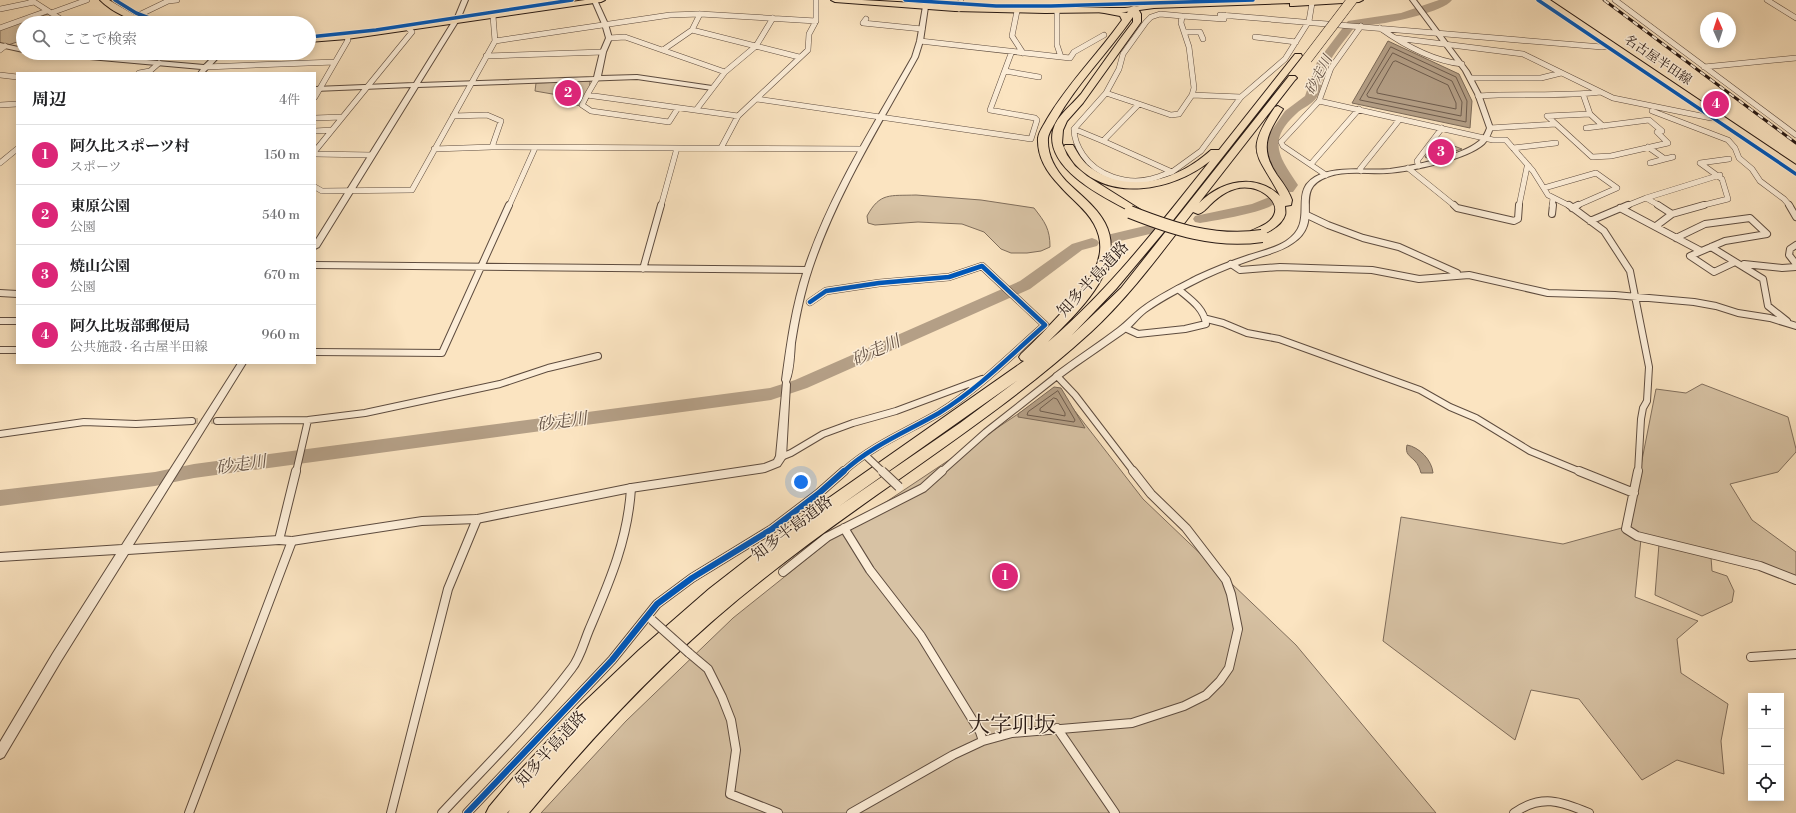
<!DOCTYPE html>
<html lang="ja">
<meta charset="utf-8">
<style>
body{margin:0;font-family:"Libre Bodoni","Noto Serif JP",serif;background:#f2f2f2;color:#202124}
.controls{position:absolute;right:12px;bottom:12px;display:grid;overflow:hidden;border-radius:0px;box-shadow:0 2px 10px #0003}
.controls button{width:36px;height:36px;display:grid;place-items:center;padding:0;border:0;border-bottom:1px solid #e0e0e0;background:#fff;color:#202124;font:20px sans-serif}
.compass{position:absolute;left:1700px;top:12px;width:36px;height:36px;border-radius:50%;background:#fff;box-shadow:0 2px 10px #0003;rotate:357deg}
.you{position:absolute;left:801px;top:482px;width:14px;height:14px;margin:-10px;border:3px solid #fff;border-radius:50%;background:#1a73e8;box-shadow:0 0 0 6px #1a73e833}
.badge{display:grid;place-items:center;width:26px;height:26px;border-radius:50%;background:#db2777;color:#fff;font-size:13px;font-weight:700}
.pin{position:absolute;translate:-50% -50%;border:2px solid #fff;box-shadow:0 1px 4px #0006}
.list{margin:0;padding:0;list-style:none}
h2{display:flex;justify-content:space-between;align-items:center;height:52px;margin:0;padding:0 16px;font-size:17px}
h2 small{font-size:13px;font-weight:400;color:#757577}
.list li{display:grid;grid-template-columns:26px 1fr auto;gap:12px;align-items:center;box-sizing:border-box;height:60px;padding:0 16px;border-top:1px solid #e0e0e0}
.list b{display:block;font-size:15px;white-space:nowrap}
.list p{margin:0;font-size:13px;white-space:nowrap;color:#757577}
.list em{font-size:13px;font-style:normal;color:#757577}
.icon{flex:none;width:22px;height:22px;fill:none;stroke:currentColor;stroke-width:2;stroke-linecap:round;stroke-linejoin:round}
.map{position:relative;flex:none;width:1796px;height:813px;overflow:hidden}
.search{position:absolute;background:#fff;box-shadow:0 2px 10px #0003;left:16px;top:16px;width:300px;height:44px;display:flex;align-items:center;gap:10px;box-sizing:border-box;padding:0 14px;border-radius:22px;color:#757577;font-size:15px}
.panel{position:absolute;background:#fff;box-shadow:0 2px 10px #0003;left:16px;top:72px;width:300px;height:292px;border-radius:0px}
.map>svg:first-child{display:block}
</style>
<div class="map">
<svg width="1796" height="813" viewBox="0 0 1796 813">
<rect width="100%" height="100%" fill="#fbe4c1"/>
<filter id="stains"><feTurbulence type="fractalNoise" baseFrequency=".005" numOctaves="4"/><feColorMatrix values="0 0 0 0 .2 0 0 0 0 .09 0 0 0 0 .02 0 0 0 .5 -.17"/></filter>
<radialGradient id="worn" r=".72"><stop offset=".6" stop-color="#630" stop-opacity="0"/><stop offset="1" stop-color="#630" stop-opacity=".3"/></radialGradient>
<path fill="#d7c2a4" stroke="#806e5c" d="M51,13L67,23H23V40L5,46L0,45V29Z
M590,81L589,97L584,106L565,104L558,95L535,91L536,83Z
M1438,140L1462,149L1429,159L1425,157Z
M916,195L981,200L1034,208C1045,222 1050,229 1050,247L1041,251L1027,253H1011L1001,249L984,232L962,224L918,222L875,225L868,223L867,216C880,192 890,196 916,195Z
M1702,384L1788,417L1796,449V452L1778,472L1730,484L1752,520L1796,552V576L1786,572L1754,569L1711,557L1712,571L1727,576L1734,591L1732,602L1702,616L1655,595L1659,544L1641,539L1635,597L1698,621L1677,639L1681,673L1728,704L1721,741L1724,774L1677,760L1642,780L1579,699L1531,690L1515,740L1383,641L1401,517L1563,544L1629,526L1656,389L1686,393Z
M1057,388L1143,499L1296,645L1436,813H541L626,721L733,618L838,534Z"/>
<path fill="#b49f86" stroke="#7c6a58" d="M1388,41L1459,74L1472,101L1470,128L1352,103Z
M1054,387L1061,388L1085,428L1018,417V414Z
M1407,445C1419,447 1432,460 1433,473H1421C1420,469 1418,464 1415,461C1409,455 1405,454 1407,445Z"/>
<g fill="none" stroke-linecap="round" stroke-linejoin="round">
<path stroke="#6e5c4d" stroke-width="1" d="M1391,47L1456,77L1467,101L1466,122L1360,100Z
M1393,53L1452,81L1462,102L1461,116L1368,97L1367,95Z
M1396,61L1448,85L1456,103V109L1377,93V90L1393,62Z
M1058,391L1075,420L1074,422L1027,415L1028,412Z
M1054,398L1057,399L1065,413V416L1040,411V409Z"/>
<path fill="#b49f86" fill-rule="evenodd" d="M1439,0H1452C1443,12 1394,22 1378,24C1371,25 1363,24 1356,25C1346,39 1334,52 1326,68C1322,77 1322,88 1317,97C1312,105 1303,107 1296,114C1266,141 1280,158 1298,185L1293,192H1283L1281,189L1284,185L1267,158L1265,145L1267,137L1285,111L1305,96L1317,62L1348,21L1401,13Z
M1272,196L1277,197L1279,200C1271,212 1216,220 1200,223L1195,222L1193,219L1195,216L1252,204Z
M1149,225L1154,227L1156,230L1154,233L1112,243L1107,241L1105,238L1107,235Z
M1092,238L1097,240L1099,243L1097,246L1082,250L1030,289L807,388L771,400L194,478L155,486L0,506V490L155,472L194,464L770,388L795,380L1020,281L1072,244Z"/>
<path stroke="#d1bc9e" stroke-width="6" stroke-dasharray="6 3.5" stroke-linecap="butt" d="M192,421H217"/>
<defs>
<path id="minor-far2" d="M31,0L67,23
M1615,0L1796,135
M1767,0L1796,18
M0,9L34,2
M959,9L961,0
M1017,11L1012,36L1023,53
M1057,11V45L1061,57
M51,13L87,0
M139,15L168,1L177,0
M1220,15L1602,47L1612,45
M1224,15V19L1182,16L1181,23L1189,47L1194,88L1192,95L1179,114L1171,115L1139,104L1103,141L1172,172L1201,151L1241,97L1285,59L1309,21L1312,3
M866,19L863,23L922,29
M0,28L47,11
M1380,28C1404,45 1432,61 1462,64
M692,30L799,57
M1184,32H1200L1203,39
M1255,37L1296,42
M609,38L625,37L725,72
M1396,38L1523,54L1613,98L1711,118L1719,117
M495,41L670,15L700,14L816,21
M920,41L1070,58L1074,52L1104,35
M0,50L5,46
M663,50L692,30L700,14
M486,56L603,52
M205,67L335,62
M1704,67L1796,58
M1005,71L1039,77
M139,73L150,71L159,63
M0,75L17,77
M597,78L587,95L738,116
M1471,78H1541L1561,73
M1106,93L1139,104
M587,95L582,105L591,111L669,122L678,108
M1192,95L1241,97
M1478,96C1519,93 1560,97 1600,92
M315,97L348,40L347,37
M757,99L1031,139L1037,120L1035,118L990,110L1012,51
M1319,101L1493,140H1506L1533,171L1548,195L1570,206
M0,105L17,104
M696,110L725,72L756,46L773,18
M1652,111L1728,140L1735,148L1739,158L1752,169L1760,181L1784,199L1790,206
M1590,114L1603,126
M453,116L487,115L501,121L492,147
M315,118L342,117
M1556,124L1592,157L1611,156L1668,143L1657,132L1662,131L1649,120L1586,128
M1490,128L1556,124L1547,116L1590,114L1583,94
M1074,129L1106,93L1119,69L1123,54L1146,22L1151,17L1160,14L1182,16
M315,131L332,130
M1103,141L1074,129C1074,139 1077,146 1083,155C1097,176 1127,185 1151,179C1158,177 1165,174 1172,172
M1648,147L1665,159L1673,157
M721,148L738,116L808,50L809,34L816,21V0
M1513,148L1556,143
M434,149L492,147L863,149
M315,151L412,32L408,28
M315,154L372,155
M0,163L17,149
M1650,163L1665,159
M1311,164L1359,109
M1419,166L1417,161L1442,128
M1408,168L1455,206
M1361,171L1360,169L1400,119
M1326,175L1283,146L1281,142L1319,101L1331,68L1361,26
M315,187L322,191L412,190L495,41L493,16
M1544,188L1596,173L1617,188L1576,206
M1646,198L1720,175
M509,206L535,148
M661,206L677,148
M1519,206L1527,167L1529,166
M1552,206L1553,198
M1626,206L1646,198L1660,206
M1700,206L1728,199L1722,179L1700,163L1729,159"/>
<path id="minor-far1" d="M1454,205L1457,208L1514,221L1518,219L1519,205
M1569,205L1604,231L1630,271L1649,367L1647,401L1643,408L1641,419L1638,472
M1789,205L1796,217
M1572,208L1578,205
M1620,208L1701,251
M1552,214L1553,205
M1672,214L1704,205
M1307,215L1328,225L1363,238L1399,247L1457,273L1456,276
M1590,221L1628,205
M1656,226L1672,214L1658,205
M1676,238L1705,224L1750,218L1767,234L1725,241L1690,256L1714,272L1735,262
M1796,245L1790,249L1789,255L1796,264
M1711,247L1763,279L1768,306L1787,321
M1231,264L1240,270L1280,267L1372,270L1419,279L1469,275L1548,293L1615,295L1694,302L1716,306L1738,313L1770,318L1796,326
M1744,264L1782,268L1796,267
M315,265L808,270
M643,269L661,205
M0,293L17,294
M810,302L826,291L879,283L949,277L982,266L1045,325C1011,355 978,389 939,413C906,432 871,446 843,472
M1207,319L1223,323L1247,333L1279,339L1420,390L1450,407L1476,418L1530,451L1581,472
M0,321H17
M1125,328L1138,334L1185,329L1206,324C1204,308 1190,299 1178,289
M0,350H17
M315,352L442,353L509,205
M217,421L308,420L365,413L500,384L548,368L598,356
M0,434L84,422L136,424L192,421
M781,457L791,453L823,434L853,423L896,411L982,379
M296,472L308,420
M941,472L986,432L1057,376L1075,395L1134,472"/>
<path id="minor" d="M1579,471L1634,493
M1638,471L1626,529L1637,536L1760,566L1796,580
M844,528L870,570L921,636L980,732L983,741
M279,540L296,471
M783,572L827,537L923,488L942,471
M689,653L708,669L722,697L731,720L736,750L730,794L778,813
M1751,657L1796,654
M1057,728L1115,813
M189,813L292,541
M391,813L448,589L477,519
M442,813C486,766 533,720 572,668C580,658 584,642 589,630C609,583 628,540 631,488
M467,813L612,660L657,604L692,578L772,529L818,494L844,471
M851,813L953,755L983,741L1012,733L1132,723L1184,706L1206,695L1220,681L1229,668L1238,629L1231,594L1226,580L1186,528L1151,494L1133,471
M1514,813C1541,794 1561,801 1589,813"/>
<path id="tertiary" d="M462,0H468L461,17L420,83L594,77L600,52L606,38L602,24L592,1L597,0L608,24L612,38L606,52L601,76L637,75L712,86L715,88L712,90L637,79L418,87L319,247L315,249V241L411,87L315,91V87L414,83L455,17Z
M1410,0H1416L1469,71L1481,94L1493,128C1491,134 1489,139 1484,144C1468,159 1410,172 1387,173C1367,174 1346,170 1327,177C1291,190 1326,221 1293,243C1282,251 1269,254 1257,258C1239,264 1221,271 1204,279C1184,289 1164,299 1146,312C1138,318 1132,327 1124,333C1103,348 1081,362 1060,378H1054L1053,376L1054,374C1075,358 1097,344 1118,328C1126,322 1133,314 1141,308C1158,295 1177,286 1196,276C1213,268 1231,261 1249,255C1262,251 1275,248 1286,241C1318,221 1284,189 1321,174C1343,166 1367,171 1390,169C1413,166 1461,156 1479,141C1483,138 1485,133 1487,128L1475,94L1463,71Z
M923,6L928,7L923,41L918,57C880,126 837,194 812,269C804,293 799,318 795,343C794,355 794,371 789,382L790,384L786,457L780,466L765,472L631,492L477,523L422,525L292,545L279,544L128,554L61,661L4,757L0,759V742L53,653L116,554L0,561V553L122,545L238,363H246L133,545L279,536L292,537L422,517L477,515L631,484L764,464L774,460L776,456L783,382L782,380C787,343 792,306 804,270C829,194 873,126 912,57L917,41Z
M137,14L142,15L124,23H116Z
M0,43L23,48V52L0,47Z
M42,53H66L204,65L216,53H223L204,73H198L201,69L45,55Z"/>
<path id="primary" d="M100,0H109L136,16L151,23C134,23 112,12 100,0Z
M585,0H605L601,2L347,39L309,42V38L347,35Z
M831,0H862L985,7L1045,8H1125L1154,4L1245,0H1363L1359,2L1293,6H1290V3L1154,8L1125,12L1045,13L955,11L835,2Z
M1541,0H1550L1796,165V172Z"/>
<path id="motorway" d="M1134,6L1137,7L1141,14V22L1083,103L1067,121L1063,130L1062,143L1067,155L1075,166L1087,176L1141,210L1136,213L1132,212C1105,198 1044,169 1053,130C1057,115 1072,105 1081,94C1098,70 1115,45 1133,22V17C1108,53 1077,83 1056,121C1053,127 1049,132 1048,138C1047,155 1055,169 1066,181C1079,194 1096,206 1105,223C1128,267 1077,313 1048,342C1109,290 1160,224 1210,161C1173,191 1109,203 1074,163C1070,158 1067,152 1064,147L1065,145H1073C1078,154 1083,162 1091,168C1131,196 1179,179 1211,150H1219L1295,54H1301L1302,56L1163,233L1116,289L1072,335L1121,288L1289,76H1295L1297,78L1295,80L1199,203C1221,181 1255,172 1280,196C1258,153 1243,154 1275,107L1278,106L1283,109C1267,134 1259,148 1277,175C1283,183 1289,191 1292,200L1291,205L1285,206C1285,209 1286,213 1285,215C1282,226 1262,238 1251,235L1250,233L1251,231C1259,227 1270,224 1274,215C1280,202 1263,190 1251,188C1235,185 1221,194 1210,205C1206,209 1203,213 1198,214L1193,212C1161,253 1130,296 1091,332C989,425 869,494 762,580C675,648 599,729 529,813H508L510,810L507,813H486L489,807L514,777L580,706L639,650L709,589L803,516L1024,361L1021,360L1019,357L1021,354C1036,340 1049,326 1063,311C1085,287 1113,258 1094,224C1086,209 1071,199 1060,186C1047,173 1037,157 1038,138C1039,131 1044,125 1047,119C1068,83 1098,54 1122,20L1120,16L1099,12V8L1127,13L1131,7ZM1018,380L960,423L838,507Z"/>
</defs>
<use href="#minor-far2" stroke="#5e4c3f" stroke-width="6"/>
<use href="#minor-far1" stroke="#5e4c3f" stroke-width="8"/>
<use href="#minor" stroke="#5e4c3f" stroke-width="10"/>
<use href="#tertiary" stroke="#5e4c3f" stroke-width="2"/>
<use href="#primary" stroke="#291a14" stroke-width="2"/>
<use href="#motorway" stroke="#291a14" stroke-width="2"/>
<use href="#minor-far2" stroke="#fcedd7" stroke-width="5"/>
<use href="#minor-far1" stroke="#fcedd7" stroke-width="6"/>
<use href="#minor" stroke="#fcedd7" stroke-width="8"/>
<use href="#tertiary" fill="#fcedd7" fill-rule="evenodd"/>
<use href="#primary" fill="#fbe4c1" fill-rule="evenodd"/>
<use href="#motorway" fill="#fbe4c1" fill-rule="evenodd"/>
<defs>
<path id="rail" d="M1604,0L1796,143"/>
</defs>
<use href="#rail" stroke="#291a14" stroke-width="3"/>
<use href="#rail" stroke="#fcedd7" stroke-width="2" stroke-dasharray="6" stroke-linecap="butt"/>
<defs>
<path id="minor-bridge-far1" d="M865,455L883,472"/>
<path id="minor-bridge" d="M882,471L899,487
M652,620L689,653"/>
<path id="motorway-bridge-far1" d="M1307,59L1352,0"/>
<path id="motorway-bridge" d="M1130,212C1173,229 1215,243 1262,236"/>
</defs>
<use href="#minor-bridge-far1" stroke="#5e4c3f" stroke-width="8" stroke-linecap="butt"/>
<use href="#minor-bridge" stroke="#5e4c3f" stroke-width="10" stroke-linecap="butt"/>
<use href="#motorway-bridge-far1" stroke="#291a14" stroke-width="11" stroke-linecap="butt"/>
<use href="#motorway-bridge" stroke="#291a14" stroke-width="14" stroke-linecap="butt"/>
<use href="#minor-bridge-far1" stroke="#fcedd7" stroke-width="6"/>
<use href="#minor-bridge" stroke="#fcedd7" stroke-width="8"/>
<use href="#motorway-bridge-far1" stroke="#fbe4c1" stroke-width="10"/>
<use href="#motorway-bridge" stroke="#fbe4c1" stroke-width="12"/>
<defs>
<path id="cycleway-far2" d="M115,0L136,13L162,23
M905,0L996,6H1051L1253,0
M1538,0L1796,174
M309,37L376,30L572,0"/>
<path id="cycleway-far1" d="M810,302L826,291L879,283L949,277L982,266L1045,325C1011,355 978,389 939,413C906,432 871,446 843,472"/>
<path id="cycleway" d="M467,813L612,660L657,604L692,578L772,529L818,494L844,471"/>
</defs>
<use href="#cycleway-far2" stroke="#fcedd7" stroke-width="5.5"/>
<use href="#cycleway-far1" stroke="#fcedd7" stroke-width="7"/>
<use href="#cycleway" stroke="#fcedd7" stroke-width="8"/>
<use href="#cycleway-far2" stroke="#0057b8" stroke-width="3.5"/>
<use href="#cycleway-far1" stroke="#0057b8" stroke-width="4.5"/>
<use href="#cycleway" stroke="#0057b8" stroke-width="6"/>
</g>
<g text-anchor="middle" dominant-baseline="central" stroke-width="3" stroke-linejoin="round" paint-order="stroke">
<g font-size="13" fill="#291a14" stroke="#fcedd7">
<text transform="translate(1658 60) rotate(34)">名古屋半田線</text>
</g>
<g font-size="14" font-style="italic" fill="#614f42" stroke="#fcedd7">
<text transform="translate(1319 75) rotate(-62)">砂走川</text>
</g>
<g font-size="16" fill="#291a14" stroke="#fcedd7">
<text transform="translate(1093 279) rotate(-47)">知多半島道路</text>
<text transform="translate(792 528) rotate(-37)">知多半島道路</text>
<text transform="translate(551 749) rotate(-48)">知多半島道路</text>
</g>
<g font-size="17" font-style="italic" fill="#614f42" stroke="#fcedd7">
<text transform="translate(876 351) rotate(-24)">砂走川</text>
<text transform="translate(562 422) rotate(-8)">砂走川</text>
<text transform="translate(241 465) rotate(-8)">砂走川</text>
</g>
<g font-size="22" fill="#291a14" stroke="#fcedd7">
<text x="1012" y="725">大字卯坂</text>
</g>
</g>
<rect width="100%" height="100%" filter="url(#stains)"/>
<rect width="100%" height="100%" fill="url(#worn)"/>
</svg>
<div class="controls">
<button>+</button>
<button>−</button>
<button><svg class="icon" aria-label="locate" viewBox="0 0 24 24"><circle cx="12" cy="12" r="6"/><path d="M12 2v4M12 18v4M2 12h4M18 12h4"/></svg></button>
</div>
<svg class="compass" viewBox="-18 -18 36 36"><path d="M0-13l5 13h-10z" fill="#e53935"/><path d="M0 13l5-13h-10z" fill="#757577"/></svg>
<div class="you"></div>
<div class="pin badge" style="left:1005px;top:576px">1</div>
<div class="pin badge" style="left:568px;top:93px">2</div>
<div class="pin badge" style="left:1441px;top:152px">3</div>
<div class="pin badge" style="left:1716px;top:104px">4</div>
<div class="search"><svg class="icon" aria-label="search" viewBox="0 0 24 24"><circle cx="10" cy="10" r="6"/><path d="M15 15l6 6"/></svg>ここで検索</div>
<section class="panel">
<h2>周辺<small>4件</small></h2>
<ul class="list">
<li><span class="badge">1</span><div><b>阿久比スポーツ村</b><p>スポーツ</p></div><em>150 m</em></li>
<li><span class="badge">2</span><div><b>東原公園</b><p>公園</p></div><em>540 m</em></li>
<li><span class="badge">3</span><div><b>焼山公園</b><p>公園</p></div><em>670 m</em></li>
<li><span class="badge">4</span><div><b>阿久比坂部郵便局</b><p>公共施設 · 名古屋半田線</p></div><em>960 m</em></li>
</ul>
</section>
</div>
